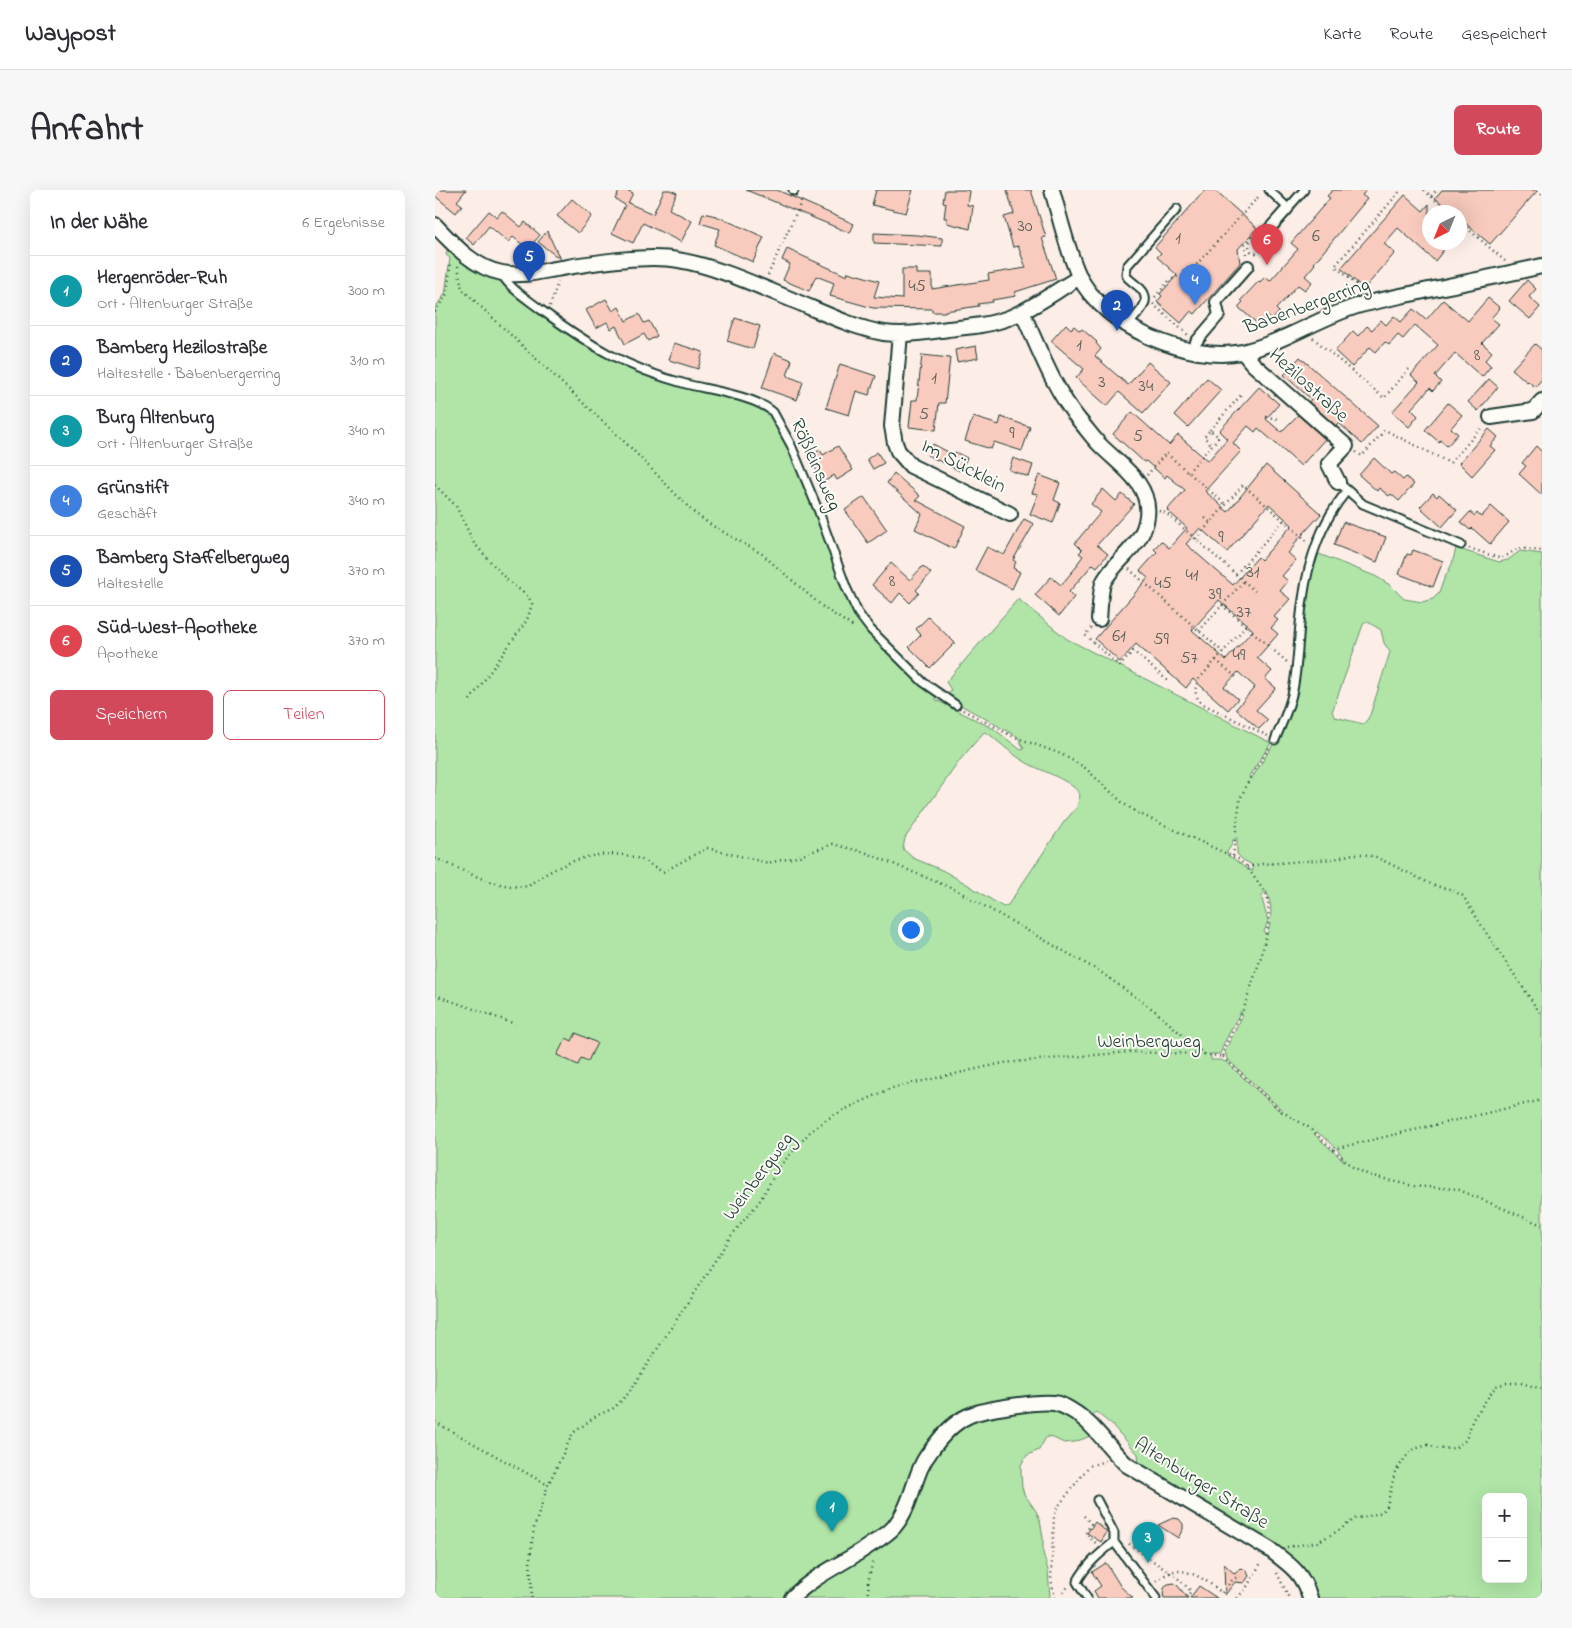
<!DOCTYPE html>
<html lang="de">
<meta charset="utf-8">
<style>
body{margin:0;font-family:"Indie Flower",sans-serif;background:#f7f7f7;color:#2b2b33}
.controls{position:absolute;right:15px;bottom:15px;display:grid;overflow:hidden;border-radius:8px;box-shadow:0 5px 20px #0002}
.controls button{width:45px;height:45px;display:grid;place-items:center;padding:0;border:0;border-bottom:1px solid #e1e1e2;background:#fff;color:#2b2b33;font:25px sans-serif}
.compass{position:absolute;left:987px;top:15px;width:45px;height:45px;border-radius:50%;background:#fff;box-shadow:0 5px 20px #0002;rotate:223deg}
.you{position:absolute;left:475px;top:739px;width:18px;height:18px;margin:-12px;border:4px solid #fff;border-radius:50%;background:#1a73e8;box-shadow:0 0 0 8px #1a73e833}
.badge{display:grid;place-items:center;width:32px;height:32px;border-radius:50%;background:#d1495b;color:#fff;font-size:16px;font-weight:700}
.pin{position:absolute;translate:-50% -41px;filter:drop-shadow(0 1px 2px #0008)}
.pin::after{content:'';position:absolute;top:26px;width:18px;height:15px;background:inherit;clip-path:polygon(0 0,100% 0,50% 100%)}
.list{margin:0;padding:0;list-style:none}
h2{display:flex;justify-content:space-between;align-items:center;height:65px;margin:0;padding:0 20px;font-size:21px}
h2 small{font-size:16px;font-weight:400;color:#7c7c81}
.list li{display:grid;grid-template-columns:32px 1fr auto;gap:15px;align-items:center;box-sizing:border-box;height:70px;padding:0 20px;border-top:1px solid #e1e1e2}
.list b{display:block;font-size:19px;white-space:nowrap}
.list p{margin:0;font-size:16px;white-space:nowrap;color:#7c7c81}
.list em{font-size:16px;font-style:normal;color:#7c7c81}
.actions{display:flex;gap:10px;padding:15px 20px}
.actions a{flex:1;padding:11px 0;border:1px solid #d1495b;border-radius:8px;text-align:center;font-size:18px;color:#d1495b}
.actions .main{background:#d1495b;color:#fff}
.map{position:relative;flex:none;width:1107px;height:1408px;overflow:hidden;border-radius:8px}
header{display:flex;align-items:center;gap:30px;box-sizing:border-box;height:70px;padding:0 25px;background:#fff;border-bottom:1px solid #e1e1e2}
header strong{font-size:24px}
nav{display:flex;gap:28px;margin-inline-start:auto;font-size:18px}
.intro{display:flex;align-items:center;justify-content:space-between;box-sizing:border-box;height:120px;padding:0 30px}
h1{margin:0;font-size:35px}
.button{padding:12px 22px;border-radius:8px;background:#d1495b;color:#fff;font-size:18px;font-weight:700}
main{display:flex;gap:30px;padding:0 30px}
aside{flex:1;background:#fff;border-radius:8px;box-shadow:0 5px 20px #0002}
.map>svg:first-child{display:block}
</style>
<header>
<strong>Waypost</strong>
<nav><a>Karte</a><a>Route</a><a>Gespeichert</a></nav>
</header>
<div class="intro"><h1>Anfahrt</h1><a class="button">Route</a></div>
<main>
<aside>
<h2>In der Nähe<small>6 Ergebnisse</small></h2>
<ul class="list">
<li><span class="badge" style="background:#0f9aa8">1</span><div><b>Hergenröder-Ruh</b><p>Ort · Altenburger Straße</p></div><em>300 m</em></li>
<li><span class="badge" style="background:#1a4fb4">2</span><div><b>Bamberg Hezilostraße</b><p>Haltestelle · Babenbergerring</p></div><em>310 m</em></li>
<li><span class="badge" style="background:#0f9aa8">3</span><div><b>Burg Altenburg</b><p>Ort · Altenburger Straße</p></div><em>340 m</em></li>
<li><span class="badge" style="background:#3f7fe0">4</span><div><b>Grünstift</b><p>Geschäft</p></div><em>340 m</em></li>
<li><span class="badge" style="background:#1a4fb4">5</span><div><b>Bamberg Staffelbergweg</b><p>Haltestelle</p></div><em>370 m</em></li>
<li><span class="badge" style="background:#e0444e">6</span><div><b>Süd-West-Apotheke</b><p>Apotheke</p></div><em>370 m</em></li>
</ul>
<div class="actions"><a class="main">Speichern</a><a>Teilen</a></div>
</aside>
<div class="map">
<svg width="1107" height="1408" viewBox="0 0 1107 1408">
<rect width="100%" height="100%" fill="#fcede6"/>
<filter id="ink" filterUnits="userSpaceOnUse"><feTurbulence type="fractalNoise" baseFrequency=".02" numOctaves="2"/><feDisplacementMap in="SourceGraphic" scale="10" xChannelSelector="R" yChannelSelector="G"/><feConvolveMatrix kernelMatrix="1 2 1 2 8 2 1 2 1" color-interpolation-filters="sRGB"/></filter>
<g filter="url(#ink)">
<path fill="#b0e5a7" stroke="#68916e" fill-rule="evenodd" d="M13,58L27,71L62,89L114,127L189,175L306,209L333,222L343,234L386,334L417,416L423,430L500,503L501,510L559,539L586,560L589,559L583,547L513,508L512,505L516,500L511,492L583,409L632,449L836,553L814,586L817,588L839,553L843,551L846,546L858,512L866,437L874,392L884,364L940,386L955,395L969,409L987,412L998,409L1004,403L1009,389L1017,374L1021,358L1064,372L1073,370L1085,361L1107,364V1408H877L874,1395L704,1276L703,1264L677,1235L661,1222L657,1225L663,1236L658,1245L640,1252L629,1253L614,1246L610,1249L604,1260L591,1266L586,1275V1284L587,1297L589,1304L601,1321L605,1330L608,1348V1363L613,1380L615,1408H0V118L10,104L15,68L11,65ZM929,432H933L946,440L949,453L955,462L935,525L932,530L928,534L900,527L897,522ZM549,542L554,544C566,554 578,565 592,573C606,581 639,591 645,605L642,617L629,632L573,715L568,717L530,693L507,680L478,668L468,659L470,648L525,570ZM802,648V664L808,670L816,674L818,681C809,680 802,669 793,666L792,662L796,656L798,650ZM831,701C838,715 837,730 832,745L830,744L829,742L833,731L827,709V706ZM806,821L807,825L806,829L790,861L792,869L846,919V922L791,872L785,870H776V864H785L789,853ZM881,942C890,947 907,961 909,971L879,944ZM1051,1307H1088V1389H1051Z"/>
<path fill="#f9cbbe" stroke="#1f3d34" fill-rule="evenodd" d="M0,0H31L22,11L27,15L21,23L0,6Z
M185,0H191L198,3L193,13L218,24L229,0H235L242,3L234,19L257,31L246,52L208,33L198,53L177,43L190,15L180,9Z
M311,0H342L419,34L415,43Z
M441,0H478L471,23L437,15Z
M510,0H532L534,1L532,15L538,16L535,39L512,33V28H509L511,13L508,12Z
M572,0H596L611,47L607,48L621,89L580,102L581,106L557,110L558,112L543,114L544,116L510,121V122H497V119L438,118L395,106L399,93L381,86L374,101L348,90L355,74L347,70L352,59L412,86L413,82L444,91L439,107L467,109V79H481V84H497V99L554,90L553,84L591,78L583,56L578,57L569,27L579,24Z
M770,0H779L822,38L803,59L805,73L760,124L756,121L746,133L722,112L727,106L725,104L742,85L722,67L726,63L720,57Z
M898,0H932L927,5L932,9L879,73L880,74L870,86L877,92L870,100L863,95L841,119L844,122L837,130L832,126L824,135L803,117L808,112L806,110L824,91L825,92L830,87L835,91L863,59L856,53L895,8L892,6Z
M1007,0H1103L1055,54L1024,28V22H1017L1000,8Z
M970,5L988,21L994,14V52H1005L1011,57L1000,71L963,38L949,54L960,63L929,99L906,78Z
M137,9L157,26L143,43L122,26Z
M54,21L62,27L67,21L86,37L90,32L105,45L93,59L78,47L73,52L54,36L39,55L31,48Z
M268,23L281,26L329,47L318,72L279,55L285,39L265,33Z
M112,41L125,69L103,52Z
M439,43L482,45L507,48V56L439,53Z
M1092,90L1101,99L1094,107L1105,117L1095,129L1074,111Z
M1053,108L1065,118L1056,128L1064,134L1047,153L1057,162L1050,170L1056,176L1047,187L1020,163L1000,186L1006,192L998,201L995,198L976,219L983,226L974,237L957,222L984,192L976,185L1003,155L980,135L968,149L963,145L954,155L950,152L941,162L935,157L917,177L900,161L918,141L923,146L932,136L937,140L946,130L951,135L959,126L966,132L978,119L991,130L1008,110L1033,131Z
M171,109L178,121L184,117L191,131L204,124L209,133L214,131L222,146L213,151L209,144L190,154L181,136L176,139L172,132L161,138L151,120Z
M300,128L325,136L318,159L292,151Z
M631,134L636,139L639,136L645,141L647,139L662,152L661,153L666,159L660,166L693,195L713,172L736,192L708,223L684,202L672,216L641,188L649,179L616,151Z
M239,153L268,162L263,179L234,170Z
M1100,154L1107,160V189L1100,197L1093,191L1092,192L1077,179Z
M541,156L543,168L522,172L520,160Z
M339,163L357,170L352,186L368,192L362,210L327,198Z
M487,165L515,168L510,213H504L501,240L474,237L477,210H482Z
M865,167L943,236L927,254L904,233L901,236L874,212L876,209L849,185Z
M405,174L441,186L434,205L421,201L414,225L391,218Z
M772,188L786,200L753,237L740,225Z
M1054,189L1063,197L1043,221L1033,212Z
M824,197L844,214L831,229L846,242L863,225L890,249L866,276L823,238L820,242L813,236L798,253L806,261L770,301L793,322L831,275L886,324L859,354L860,355L853,363L861,370L847,386L853,391L845,401L855,409L839,427L843,430L836,438L843,444L822,468L837,481L830,489L841,498L821,520L833,530L824,539L801,519L820,497L803,482L789,497L803,509L793,520L758,489L751,498L701,454L685,472L660,449L713,388L705,381L722,362L719,359L726,351L734,358L752,338L732,320L750,300L732,285L730,288L711,271L709,272L678,244L697,222L734,255L743,245L773,271L792,249L784,241ZM834,314L857,335L826,370L823,367L798,395L751,354L765,338L792,362ZM784,410L818,440L791,470L757,440Z
M1013,213L1027,225L1016,238L1023,244L1012,256L1005,250L1004,252L990,240Z
M538,227L564,235L566,227L595,237L587,261L559,252L556,259L530,251Z
M1054,239L1063,247L1055,256L1060,260L1037,286L1024,273Z
M498,254L519,265L520,262L532,268L525,281L492,265Z
M403,256L418,280L402,290L399,285L389,292L373,267L385,260L388,265Z
M1101,256L1107,262V305L1084,284L1091,276L1087,273Z
M442,262L449,273L438,279L432,269Z
M578,268L598,275L594,287L574,280Z
M939,268L956,284L959,282L968,290L971,287L979,294L964,311L956,304L954,306L944,298L942,301L924,285Z
M459,283L485,306L481,310L530,336L519,359L480,339L487,324L452,293Z
M604,285L625,293L619,310L625,313L618,333L595,324L603,304L597,303Z
M668,299L681,311L687,304L699,314L662,355L673,364L662,377L658,374L634,402L639,407L624,426L600,405L616,387L626,395L643,375L642,374L648,366L644,363L647,360L640,353L666,322L656,314Z
M998,303L1002,307L1004,304L1022,320L1007,337L985,317Z
M429,307L452,340L433,353L410,320Z
M1056,316L1074,332L1055,354L1037,338L1035,340L1026,332L1035,322L1040,326L1042,323L1046,327Z
M589,329L599,334L578,370L581,372L578,378L585,382L577,399L540,380L552,357L569,365Z
M908,332L951,347L942,372L899,355Z
M978,360L1008,371L998,397L964,384L972,364L976,365Z
M456,373L475,390L488,376L496,383L481,400L484,403L475,413L465,403L457,413L437,395Z
M493,427L520,453L495,478L474,457L486,445L481,439Z
M141,843L162,853L153,871L146,868L143,875L122,865L131,848L137,851Z
M738,1328L744,1329L748,1334V1339L743,1348L723,1335Z
M660,1332L672,1342L666,1352L652,1343Z
M671,1373L686,1397L698,1408H663L659,1401L666,1396L657,1382Z
M789,1374L800,1384L805,1378L811,1380L814,1386L809,1393L800,1392L790,1405Z
M739,1393L742,1395L753,1408H729L728,1403L730,1396L733,1394Z
M764,1396L782,1408H755Z"/>
<g fill="none" stroke-linecap="round" stroke-linejoin="round">
<defs>
<path id="service" d="M358,0L359,1
M834,0L853,18L869,0
M66,83C75,99 91,108 105,119C154,155 191,178 251,194C275,200 320,206 338,222L356,255L384,322L411,397L423,423L436,440L488,492L521,515
M693,135C702,124 719,112 705,98C700,94 696,91 692,87L691,84L692,76L742,19
M903,292L928,314L1026,355
M840,550C847,533 855,517 858,500C864,470 863,439 868,409C873,371 887,330 912,301
M662,1310L679,1343V1352
M652,1408L642,1392C651,1375 664,1364 679,1352L721,1408"/>
<path id="pedestrian" d="M829,45L853,18
M759,161L761,152L784,125L781,112L813,76"/>
<path id="minor" d="M617,0C625,28 632,60 644,86C668,136 754,173 807,162C848,153 883,128 922,116C944,110 967,106 989,101C1028,93 1068,85 1107,76
M0,35C18,54 39,78 67,83C87,87 107,81 126,78C158,73 212,64 243,70C284,77 323,96 360,111C389,123 419,138 449,143C470,146 492,142 513,139C534,137 556,135 576,127C600,117 622,100 645,87
M587,122C604,158 618,198 644,230C651,238 658,248 666,256C685,275 716,294 712,326C709,355 682,368 669,391C665,399 665,420 664,429
M465,144L457,236L460,253L463,261L476,276L575,324
M808,162L818,174L911,256L894,274L903,292
M1056,227L1098,221L1107,211
M357,1408C379,1385 410,1373 435,1355C443,1350 453,1344 459,1337C479,1313 478,1283 495,1262C504,1249 518,1233 533,1226C547,1219 603,1211 619,1213C625,1214 631,1217 636,1220C659,1233 673,1258 692,1275L834,1359C855,1375 867,1382 875,1408"/>
</defs>
<use href="#service" stroke="#1f3d34" stroke-width="11"/>
<use href="#pedestrian" stroke="#1f3d34" stroke-width="14"/>
<use href="#minor" stroke="#1f3d34" stroke-width="18"/>
<path stroke="#1f3d34" stroke-width="2.5" stroke-dasharray="1 4" stroke-linecap="butt" d="M989,0L1014,22
M1102,0L1107,4
M996,6L1002,0
M1024,31L1070,71
M811,64L810,54L818,45
M23,76L27,99L195,257L258,322L276,335L327,364L389,418L420,438
M748,81L761,75L825,5
M333,85L367,10
M929,101L900,76L966,0
M720,107L734,91L743,86
M718,114L753,145
M115,116L123,92
M0,122L12,104L16,71
M878,148L949,208L974,179
M831,227L843,229
M775,240L806,205
M921,262L927,266L950,240L1015,273L1048,236
M753,282L784,247L775,240L769,247L777,255
M712,285L731,263L791,315
M0,295L21,316L39,353L71,389L93,406L97,414L92,430L33,513
M724,321L731,323L820,401
M770,328L776,333
M761,349L808,295L872,351
M1034,358L1064,368L1073,365L1083,358L1107,361
M694,379L788,462
M801,384L848,331
M787,415L852,472
M811,436L764,489C759,499 759,504 766,513L833,546
M656,438L650,445L685,476L698,461L733,491
M764,441L809,391
M781,470L802,488
M528,520L577,546L626,564L649,577L689,614L703,623L803,669L812,677L831,704L833,710L834,731L826,767L809,818L789,858L788,867
M798,666L805,609L815,588L834,558
M0,668C29,680 61,700 94,696C98,691 104,689 109,685C135,670 163,660 194,666C207,668 217,676 228,682L272,658L333,673L362,667L398,654L432,663L521,700L664,781L720,821L769,864
M812,677L827,674L899,669L918,664H927L941,667L1000,696L1015,699L1028,706L1050,741L1107,826
M0,805L80,834
M788,867L846,921L873,937L918,977L934,985L961,992L978,996L1022,999L1107,1035
M898,959L1107,910
M0,1232L113,1295
M649,1326L656,1334L650,1344L662,1354
M694,1354L745,1390L756,1401L751,1408
M852,1357L882,1352L903,1341L921,1328L931,1327L947,1322L952,1316L960,1282L976,1260L993,1255L1003,1259L1020,1258L1031,1250L1038,1229L1061,1196L1072,1193H1086L1107,1199
M709,1364L723,1337
M842,1383L854,1408
M721,1391C726,1388 731,1384 735,1382C754,1377 774,1392 787,1403L798,1389L805,1386
M628,1402L634,1396
M97,1408L95,1368L99,1338L113,1295L138,1243L161,1226L179,1218L193,1204L296,1046L324,1012L344,977L375,942L392,929L417,916L457,898L568,873L695,862L769,864L788,867
M434,1408L433,1392L438,1370
M620,1408L616,1389L619,1327L622,1318L654,1276L670,1271
M802,1408L810,1400L827,1371"/>
<use href="#service" stroke="#fdfcf7" stroke-width="7"/>
<use href="#pedestrian" stroke="#fdfcf7" stroke-width="10"/>
<use href="#minor" stroke="#fdfcf7" stroke-width="14"/>
<path stroke="#1f3d34" stroke-width="2.5" stroke-dasharray="1 4" stroke-linecap="butt" d="M827,51L828,55L826,60L821,63L816,61L814,56L815,51L820,48L825,49L829,45"/>
</g>
</g>
<g text-anchor="middle" dominant-baseline="central" stroke-width="4" stroke-linejoin="round" paint-order="stroke">
<g font-size="18" fill="#566056">
<text x="590" y="37">30</text>
<text x="881" y="47">6</text>
<text x="743" y="49">1</text>
<text x="482" y="97">45</text>
<text x="644" y="156">1</text>
<text x="1042" y="166">8</text>
<text x="499" y="189">1</text>
<text x="667" y="193">3</text>
<text x="711" y="197">34</text>
<text x="489" y="225">5</text>
<text x="577" y="244">9</text>
<text x="703" y="247">5</text>
<text x="786" y="348">9</text>
<text x="818" y="383">31</text>
<text x="757" y="386">41</text>
<text x="457" y="392">8</text>
<text x="728" y="394">45</text>
<text x="780" y="405">39</text>
<text x="809" y="423">37</text>
<text x="684" y="447">61</text>
<text x="726" y="450">59</text>
<text x="804" y="466">49</text>
<text x="754" y="469">57</text>
</g>
<g font-size="20" fill="#1f3d34" stroke="#fdfcf7">
<text transform="translate(872 117) rotate(-20)">Babenbergerring</text>
<text transform="translate(873 196) rotate(42)">Hezilostraße</text>
<text transform="translate(380 275) rotate(66)">Rößleinsweg</text>
<text transform="translate(528 277) rotate(28)">Im Sücklein</text>
<text x="714" y="852">Weinbergweg</text>
<text transform="translate(324 987) rotate(-53)">Weinbergweg</text>
<text transform="translate(766 1294) rotate(32)">Altenburger Straße</text>
</g>
</g>
</svg>
<div class="controls">
<button>+</button>
<button>−</button>
</div>
<svg class="compass" viewBox="-18 -18 36 36"><path d="M0-13l5 13h-10z" fill="#e53935"/><path d="M0 13l5-13h-10z" fill="#7c7c81"/></svg>
<div class="you"></div>
<div class="pin badge" style="left:397px;top:1342px;background:#0f9aa8">1</div>
<div class="pin badge" style="left:682px;top:141px;background:#1a4fb4">2</div>
<div class="pin badge" style="left:713px;top:1373px;background:#0f9aa8">3</div>
<div class="pin badge" style="left:760px;top:115px;background:#3f7fe0">4</div>
<div class="pin badge" style="left:94px;top:92px;background:#1a4fb4">5</div>
<div class="pin badge" style="left:832px;top:75px;background:#e0444e">6</div>
</div>
</main>
